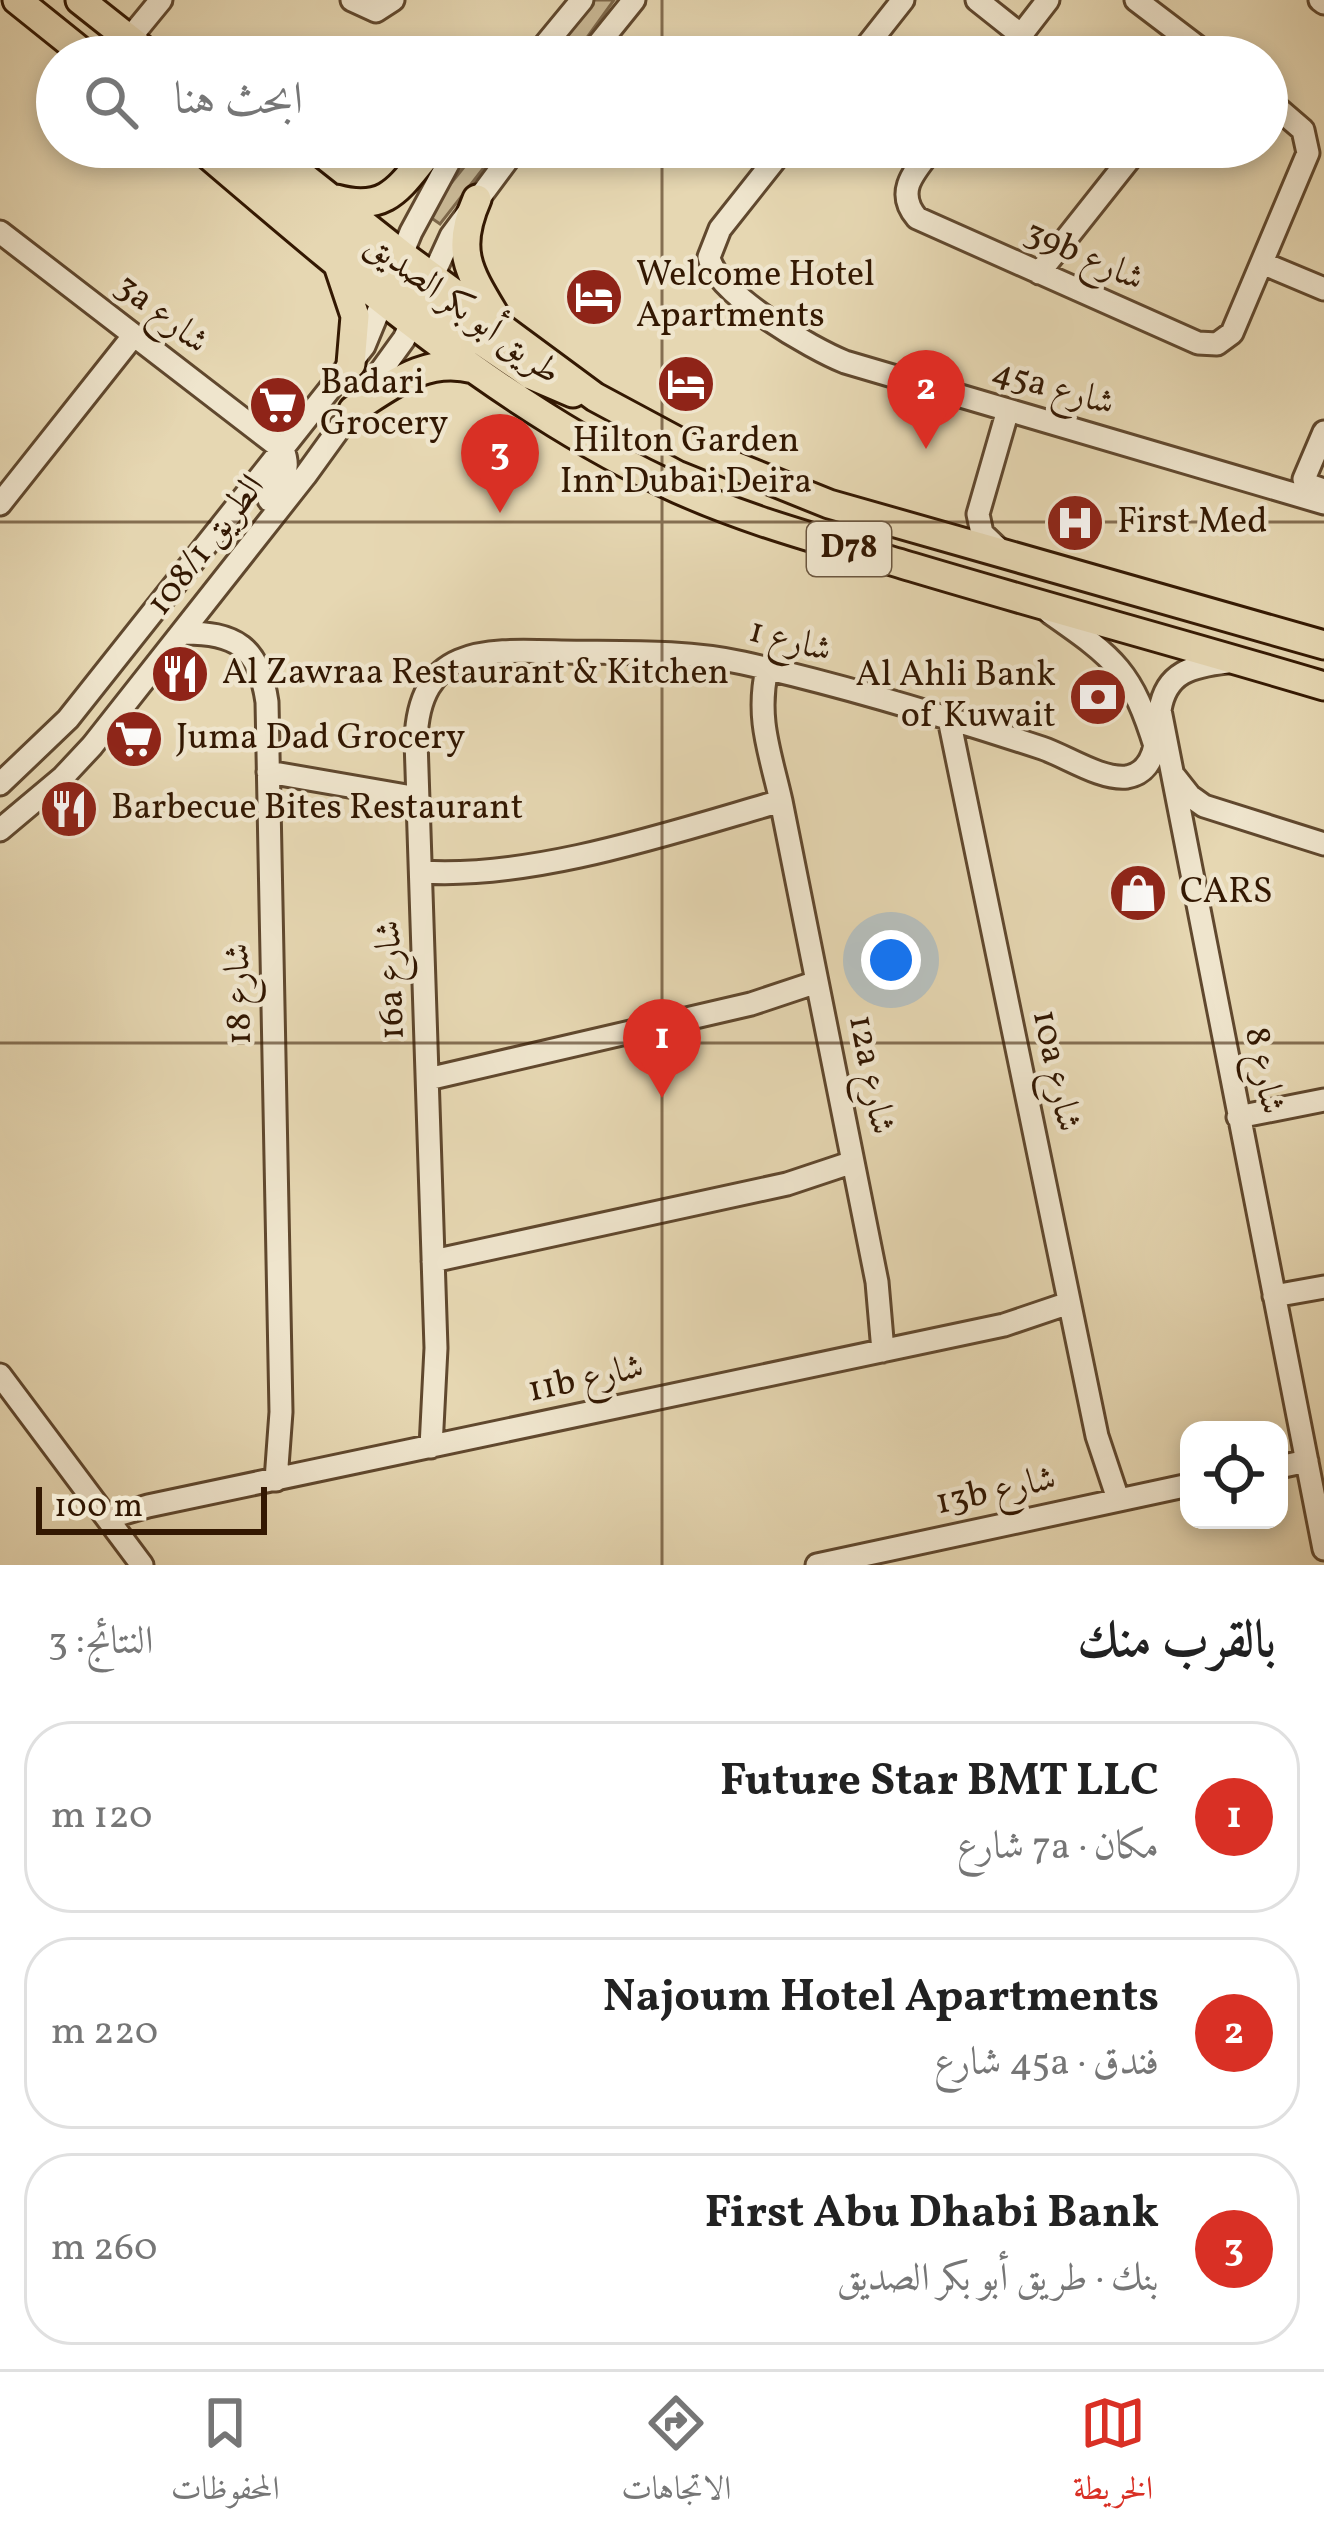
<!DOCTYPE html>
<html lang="ar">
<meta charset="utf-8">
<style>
body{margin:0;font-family:Vollkorn,Amiri,serif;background:#f2f2f2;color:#222;direction:rtl}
.controls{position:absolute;right:36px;bottom:36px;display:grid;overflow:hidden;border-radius:24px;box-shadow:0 6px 18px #0003}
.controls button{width:108px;height:108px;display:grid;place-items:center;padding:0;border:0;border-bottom:3px solid #e0e0e0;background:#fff;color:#222;font:60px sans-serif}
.scale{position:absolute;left:36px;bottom:30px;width:231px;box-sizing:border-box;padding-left:12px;border:6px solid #331802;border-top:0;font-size:33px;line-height:42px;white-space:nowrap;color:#331802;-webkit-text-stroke:9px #efe5cd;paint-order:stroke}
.you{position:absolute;left:891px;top:960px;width:42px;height:42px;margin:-30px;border:9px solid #fff;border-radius:50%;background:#1a73e8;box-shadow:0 0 0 18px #1a73e833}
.badge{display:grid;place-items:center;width:78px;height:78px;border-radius:50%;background:#d93025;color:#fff;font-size:39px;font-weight:700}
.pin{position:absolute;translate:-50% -99px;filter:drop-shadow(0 3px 6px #0008)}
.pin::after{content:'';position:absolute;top:63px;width:42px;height:36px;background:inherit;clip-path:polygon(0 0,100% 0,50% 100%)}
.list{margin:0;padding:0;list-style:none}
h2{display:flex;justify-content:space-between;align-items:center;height:156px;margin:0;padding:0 48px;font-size:51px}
h2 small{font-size:39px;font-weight:400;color:#767676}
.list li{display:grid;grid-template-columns:78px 1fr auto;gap:36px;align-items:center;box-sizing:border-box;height:192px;margin:0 24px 24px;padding:0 24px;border:3px solid #e0e0e0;border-radius:48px}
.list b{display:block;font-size:45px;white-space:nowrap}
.list p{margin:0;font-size:39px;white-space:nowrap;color:#767676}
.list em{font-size:39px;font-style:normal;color:#767676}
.icon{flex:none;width:66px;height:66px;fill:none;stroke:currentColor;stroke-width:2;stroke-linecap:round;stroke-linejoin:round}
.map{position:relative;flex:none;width:1324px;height:1565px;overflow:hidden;direction:ltr}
.search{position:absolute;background:#fff;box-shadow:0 6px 18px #0003;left:36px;right:36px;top:36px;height:132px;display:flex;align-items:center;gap:30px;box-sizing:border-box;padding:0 42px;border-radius:66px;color:#767676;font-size:45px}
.sheet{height:804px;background:#fff}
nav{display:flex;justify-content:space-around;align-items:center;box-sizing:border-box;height:168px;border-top:3px solid #e0e0e0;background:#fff;font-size:33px;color:#767676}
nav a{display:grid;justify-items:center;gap:6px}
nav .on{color:#d93025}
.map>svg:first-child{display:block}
</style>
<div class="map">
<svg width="1324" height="1565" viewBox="0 0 1324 1565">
<rect width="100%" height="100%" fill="#e6d7b2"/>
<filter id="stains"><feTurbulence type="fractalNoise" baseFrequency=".00167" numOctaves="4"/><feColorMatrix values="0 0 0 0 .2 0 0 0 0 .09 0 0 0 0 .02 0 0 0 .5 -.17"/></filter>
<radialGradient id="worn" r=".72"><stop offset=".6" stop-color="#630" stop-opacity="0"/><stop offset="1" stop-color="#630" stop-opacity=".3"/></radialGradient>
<path fill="#c8b794" stroke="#7e684b" stroke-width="3" d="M593,0H614L573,57H551Z
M480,147H500L440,224L430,217L440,197Z"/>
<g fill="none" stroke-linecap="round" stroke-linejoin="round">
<defs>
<path id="minor" d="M352,0L376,11L393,0
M977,0L1021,35
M1136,0L1211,57
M1320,0L1324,3
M129,39L161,0
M535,57L582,0
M588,57L634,0
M858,57L903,0
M1004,57L1048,0
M785,147L720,229L709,257C715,293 812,349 845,362L1324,503
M934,147C915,171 894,191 917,218L1198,343L1217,344L1232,333L1308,153L1303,130L1267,99
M0,232L283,450C292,471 281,484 269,500
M1262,263L1324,289
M1039,273L1139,147
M1324,432L1304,479L1306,484L1324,490
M0,504L134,335
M1003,553L982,533L978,514L1008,410
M1050,613C1116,659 1132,671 1156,749
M181,633C236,632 259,647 267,702L281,1412L276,1480
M1227,662C1192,666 1166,672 1160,710L1324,1549
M767,669C756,719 770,752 781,801L877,1282L883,1351
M949,719L1097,1436L1118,1499
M268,772L418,798
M1175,777L1190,796L1204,806L1324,844
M0,784L68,719L364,346L411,232L457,147
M0,830L63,777L92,746L305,476L404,339L451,236L517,147
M422,872C535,879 673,832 781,801
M428,1079L751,1004L817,982
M1238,1117L1324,1100
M433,1261L787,1184L853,1162
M1274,1296L1324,1287
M0,1375L142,1565
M431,1447L436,1348L416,740C419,645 487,650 561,652C621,653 684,650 743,663C843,685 944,716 1042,748C1066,756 1101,780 1127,777C1144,774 1152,761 1155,745
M1279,1467L1307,1461
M107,1518L148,1506L1004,1325L1069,1303
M817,1565L1189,1485"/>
<path id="major" d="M17,0L88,57
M80,0L152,57
M199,147C341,268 494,402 663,482C742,520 828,542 912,567C1049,608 1187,645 1324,686
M266,147L401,254L595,397L690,448L829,504L1324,645
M245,164L392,278L410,282L431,277
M336,199C391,214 402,182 433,147
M477,199C454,251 469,272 496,317
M339,268L355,316L351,364
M389,300L404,295L423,301L531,375L573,393
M353,410C392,385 426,356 474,369"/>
</defs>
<use href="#minor" stroke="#60482e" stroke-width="27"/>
<use href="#major" stroke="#331802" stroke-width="33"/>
<use href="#minor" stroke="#efe5cd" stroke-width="21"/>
<use href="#major" stroke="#e6d7b2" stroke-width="27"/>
</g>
<path fill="none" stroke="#331802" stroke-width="3" stroke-opacity="0.55" d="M662,0V57M662,147V1565M0,522H1324M0,1043H1324"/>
<defs>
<symbol id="hotel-disc" viewBox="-11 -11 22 22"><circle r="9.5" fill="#8f2418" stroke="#efe5cd"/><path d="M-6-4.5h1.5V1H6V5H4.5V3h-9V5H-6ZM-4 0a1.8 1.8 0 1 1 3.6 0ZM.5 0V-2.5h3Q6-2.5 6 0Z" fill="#fff"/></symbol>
<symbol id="supermarket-disc" viewBox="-11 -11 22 22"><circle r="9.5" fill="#8f2418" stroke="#efe5cd"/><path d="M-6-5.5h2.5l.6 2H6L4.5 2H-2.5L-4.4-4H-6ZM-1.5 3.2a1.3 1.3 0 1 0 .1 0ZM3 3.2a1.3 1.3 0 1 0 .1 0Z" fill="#fff"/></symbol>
<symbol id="hospital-disc" viewBox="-11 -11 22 22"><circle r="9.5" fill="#8f2418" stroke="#efe5cd"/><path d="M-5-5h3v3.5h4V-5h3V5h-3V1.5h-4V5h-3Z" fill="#fff"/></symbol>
<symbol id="restaurant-disc" viewBox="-11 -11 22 22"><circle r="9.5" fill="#8f2418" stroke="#efe5cd"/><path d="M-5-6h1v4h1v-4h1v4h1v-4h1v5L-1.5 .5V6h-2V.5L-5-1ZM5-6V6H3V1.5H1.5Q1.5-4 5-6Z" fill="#fff"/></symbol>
<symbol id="bank-disc" viewBox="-11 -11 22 22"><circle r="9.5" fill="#8f2418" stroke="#efe5cd"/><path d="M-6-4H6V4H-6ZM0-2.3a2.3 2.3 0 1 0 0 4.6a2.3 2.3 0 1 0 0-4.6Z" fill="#fff"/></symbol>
<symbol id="shop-disc" viewBox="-11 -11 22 22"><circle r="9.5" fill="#8f2418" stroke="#efe5cd"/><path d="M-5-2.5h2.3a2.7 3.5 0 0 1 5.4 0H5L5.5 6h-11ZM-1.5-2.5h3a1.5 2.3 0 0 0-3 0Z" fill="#fff"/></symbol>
</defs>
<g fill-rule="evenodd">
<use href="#hotel-disc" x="561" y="264" width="66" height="66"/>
<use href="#hotel-disc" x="653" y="351" width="66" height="66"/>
<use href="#supermarket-disc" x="245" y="372" width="66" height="66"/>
<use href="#hospital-disc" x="1042" y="490" width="66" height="66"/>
<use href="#restaurant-disc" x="147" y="641" width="66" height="66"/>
<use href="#bank-disc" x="1065" y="664" width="66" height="66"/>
<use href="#supermarket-disc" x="101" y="706" width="66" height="66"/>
<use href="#restaurant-disc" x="36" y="776" width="66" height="66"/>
<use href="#shop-disc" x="1105" y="860" width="66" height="66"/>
</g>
<g text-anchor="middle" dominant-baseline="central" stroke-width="9" stroke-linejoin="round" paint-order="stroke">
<rect fill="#efe5cd" stroke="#6b563f" stroke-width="3" x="807" y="522" width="84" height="54" rx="9"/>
<g font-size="33" font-weight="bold" fill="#331802">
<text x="849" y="549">D78</text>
</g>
<g font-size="36" fill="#331802" stroke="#efe5cd">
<text transform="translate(1084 257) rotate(24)">39b شارع</text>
<text transform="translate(462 310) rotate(36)">طريق أبو بكر الصديق</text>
<text transform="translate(161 315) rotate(38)">3a شارع</text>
<text transform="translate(1053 389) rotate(16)">45a شارع</text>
<text transform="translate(207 546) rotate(-52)">108/1 الطريق</text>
<text transform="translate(790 642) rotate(15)">شارع 1</text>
<text transform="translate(392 980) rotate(-92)">16a شارع</text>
<text transform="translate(240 994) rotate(-91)">شارع 18</text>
<text transform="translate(1055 1071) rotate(78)">10a شارع</text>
<text transform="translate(1263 1071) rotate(79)">شارع 8</text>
<text transform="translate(870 1075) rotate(79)">12a شارع</text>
<text transform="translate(586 1380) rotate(-12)">11b شارع</text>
<text transform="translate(996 1492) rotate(-12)">13b شارع</text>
</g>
<g font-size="36" fill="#331802" stroke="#efe5cd" text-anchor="start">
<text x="636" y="276">Welcome Hotel<tspan x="636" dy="41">Apartments</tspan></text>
<text x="320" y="384">Badari<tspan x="320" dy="41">Grocery</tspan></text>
<text x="686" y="442" text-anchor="middle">Hilton Garden<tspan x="686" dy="41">Inn Dubai Deira</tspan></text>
<text x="1117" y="523">First Med</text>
<text x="222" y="674">Al Zawraa Restaurant &amp; Kitchen</text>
<text x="1056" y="676" text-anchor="end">Al Ahli Bank<tspan x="1056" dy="41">of Kuwait</tspan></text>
<text x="176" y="739">Juma Dad Grocery</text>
<text x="111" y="809">Barbecue Bites Restaurant</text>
<text x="1180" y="893">CARS</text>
</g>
</g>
<rect width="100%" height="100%" filter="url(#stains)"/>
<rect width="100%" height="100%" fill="url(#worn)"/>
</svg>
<div class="controls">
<button><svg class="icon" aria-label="locate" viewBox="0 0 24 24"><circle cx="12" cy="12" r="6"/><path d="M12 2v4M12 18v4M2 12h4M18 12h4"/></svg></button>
</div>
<div class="scale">100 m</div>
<div class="you"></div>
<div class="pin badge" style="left:662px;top:1098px">1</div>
<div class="pin badge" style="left:926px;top:449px">2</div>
<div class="pin badge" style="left:500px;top:513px">3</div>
<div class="search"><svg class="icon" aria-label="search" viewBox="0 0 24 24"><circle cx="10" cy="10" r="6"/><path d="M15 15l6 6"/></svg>ابحث هنا</div>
</div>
<section class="sheet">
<h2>بالقرب منك<small>النتائج: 3</small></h2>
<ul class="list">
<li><span class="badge">1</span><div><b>Future Star BMT LLC</b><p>مكان · 7a شارع</p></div><em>120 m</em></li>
<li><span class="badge">2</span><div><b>Najoum Hotel Apartments</b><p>فندق · 45a شارع</p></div><em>220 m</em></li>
<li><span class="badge">3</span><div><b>First Abu Dhabi Bank</b><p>بنك · طريق أبو بكر الصديق</p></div><em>260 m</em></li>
</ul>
</section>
<nav>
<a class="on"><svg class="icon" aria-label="map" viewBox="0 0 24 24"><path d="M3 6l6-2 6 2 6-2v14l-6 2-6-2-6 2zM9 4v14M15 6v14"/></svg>الخريطة</a>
<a><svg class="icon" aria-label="directions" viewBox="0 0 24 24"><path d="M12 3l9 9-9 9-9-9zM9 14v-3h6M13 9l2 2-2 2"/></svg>الاتجاهات</a>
<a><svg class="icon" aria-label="saved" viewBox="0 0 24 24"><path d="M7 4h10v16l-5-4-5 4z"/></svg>المحفوظات</a>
</nav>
